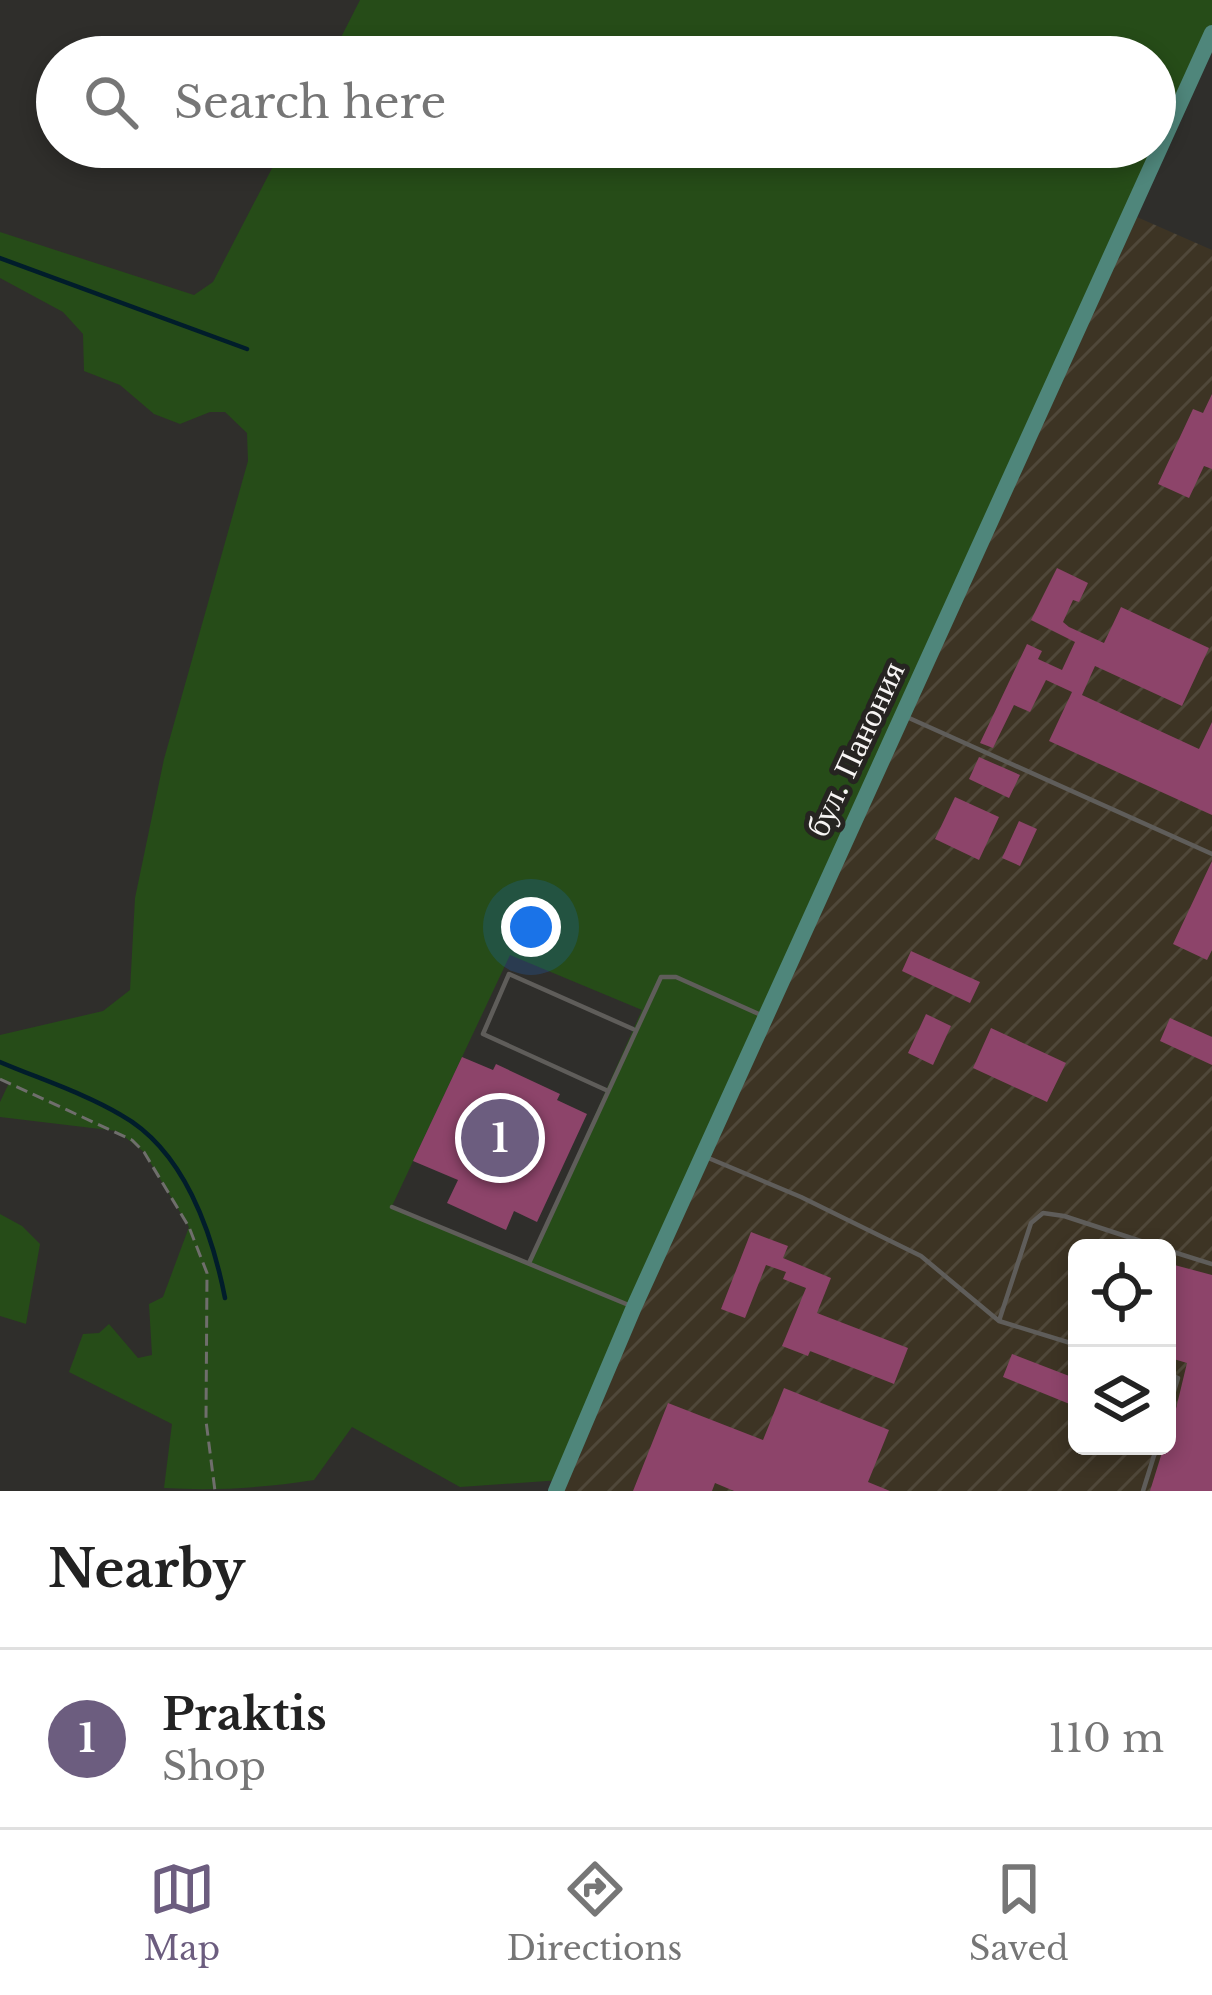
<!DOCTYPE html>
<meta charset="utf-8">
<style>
body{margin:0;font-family:"Libre Baskerville",serif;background:#f2f2f2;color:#222}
.controls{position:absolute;right:36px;bottom:36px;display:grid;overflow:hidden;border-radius:18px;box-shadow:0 6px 18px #0003}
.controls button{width:108px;height:108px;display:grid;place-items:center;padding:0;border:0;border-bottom:3px solid #e0e0e0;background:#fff;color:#222;font:60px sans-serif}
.you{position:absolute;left:531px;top:927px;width:42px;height:42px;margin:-30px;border:9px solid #fff;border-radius:50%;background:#1a73e8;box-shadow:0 0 0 18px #1a73e833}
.badge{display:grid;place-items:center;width:78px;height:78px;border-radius:50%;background:#6c5d7f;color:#fff;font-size:39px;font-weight:700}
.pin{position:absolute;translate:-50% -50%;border:6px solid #fff;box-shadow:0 3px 12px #0006}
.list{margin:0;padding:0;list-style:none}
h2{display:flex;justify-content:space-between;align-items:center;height:156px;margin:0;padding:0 48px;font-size:51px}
h2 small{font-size:39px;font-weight:400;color:#767676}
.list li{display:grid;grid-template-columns:78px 1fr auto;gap:36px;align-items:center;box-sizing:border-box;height:180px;padding:0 48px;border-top:3px solid #e0e0e0}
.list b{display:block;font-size:45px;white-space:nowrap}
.list p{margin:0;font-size:39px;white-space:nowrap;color:#767676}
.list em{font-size:39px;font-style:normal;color:#767676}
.icon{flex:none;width:66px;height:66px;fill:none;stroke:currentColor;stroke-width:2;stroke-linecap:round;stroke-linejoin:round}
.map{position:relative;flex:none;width:1212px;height:1491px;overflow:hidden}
.search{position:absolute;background:#fff;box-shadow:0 6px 18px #0003;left:36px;right:36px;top:36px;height:132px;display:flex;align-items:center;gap:30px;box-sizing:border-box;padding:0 42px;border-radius:66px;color:#767676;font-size:45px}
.sheet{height:336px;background:#fff}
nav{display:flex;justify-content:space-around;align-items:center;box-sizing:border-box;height:168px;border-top:3px solid #e0e0e0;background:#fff;font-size:33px;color:#767676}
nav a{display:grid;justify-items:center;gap:6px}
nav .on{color:#6c5d7f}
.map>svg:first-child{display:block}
</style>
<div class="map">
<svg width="1212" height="1491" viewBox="0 0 1212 1491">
<defs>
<pattern id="industrial-furrows" width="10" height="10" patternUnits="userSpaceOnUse" patternTransform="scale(3)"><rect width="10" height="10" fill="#3d3424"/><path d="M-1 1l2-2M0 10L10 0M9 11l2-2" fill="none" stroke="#50483a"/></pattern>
</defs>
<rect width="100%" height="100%" fill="#2f2e2b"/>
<path fill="url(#industrial-furrows)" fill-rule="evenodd" d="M1130,214L1212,250V1491H556ZM1077,1248H1167V1446H1077Z"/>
<path fill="#264c18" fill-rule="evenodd" d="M360,0H1212V33L561,1480L460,1487L352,1427L314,1480C263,1488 215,1491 164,1488L172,1424L69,1372L83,1334L99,1333L109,1324L138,1358L152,1355L149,1304L163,1297L189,1227L144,1152L117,1131L0,1117V1102L9,1083L0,1079V1035L103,1011L130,990L135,898L164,759L248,461L247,433L225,412H210L180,424L154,414L120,385L84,371L83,334L63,312L0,278V232L194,295L213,282L283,147H1155V57H331ZM510,955L642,1010L529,1262L392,1206Z
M0,1214L22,1226L40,1244L26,1324L0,1316Z"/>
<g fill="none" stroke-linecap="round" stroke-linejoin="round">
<path stroke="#011d2b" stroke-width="4.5" d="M0,258L247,349
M0,1062C40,1079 84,1093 121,1115C184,1150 212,1232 225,1298"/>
</g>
<path fill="#8d446a" d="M1212,394V469L1204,466L1189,498L1158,484L1193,409L1203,413Z
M1057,568L1088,583L1079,602L1073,600L1063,622L1069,627L1104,643L1121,607L1209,648L1182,706L1095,666L1082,695L1199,749L1212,722V815L1049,741L1072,692L1046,680L1030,712L1014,705L993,748L980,743L1027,644L1042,651L1038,659L1062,670L1075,642L1031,620Z
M979,757L1020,775L1009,798L969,779Z
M955,797L999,817L979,860L935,839Z
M1019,821L1037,829L1020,866L1002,858Z
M1212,861V950L1207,960L1173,944Z
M911,951L980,982L970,1003L902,971Z
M926,1014L951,1026L933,1065L908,1053Z
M1170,1018L1212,1037V1065L1160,1041Z
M991,1028L1066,1063L1047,1102L973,1068Z
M462,1057L493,1070L496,1064L560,1094L557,1100L587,1114L537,1222L514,1211L506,1230L447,1203L458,1180L413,1161Z
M751,1232L788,1246L783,1258L831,1278L817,1313L908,1348L894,1384L810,1351L808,1356L782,1346L806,1288L783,1279L786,1272L766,1265L745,1318L721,1309Z
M1167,1263L1212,1275V1491H1150L1164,1446H1167L1187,1363L1167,1357Z
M1012,1354L1077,1379L1072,1405L1003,1377Z
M784,1388L889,1430L868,1482L890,1491H734L715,1483L712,1491H633L668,1403L763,1440Z"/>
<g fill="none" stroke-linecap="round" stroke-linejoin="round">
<path stroke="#6f6e6c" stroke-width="3" stroke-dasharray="12 6" stroke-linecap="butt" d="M0,1079L132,1140L144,1152L189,1227L207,1273L206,1421L215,1491"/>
<path stroke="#5f5d5a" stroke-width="4.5" d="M909,718L1212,854
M606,1090L483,1034L509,974L633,1029
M706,1157L801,1197L921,1256L999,1321L1077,1345
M392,1207L631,1306
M1167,1250L1212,1264
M529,1263L661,977H676L761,1015
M999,1321L1031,1223L1043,1213L1064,1216L1162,1248
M1167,1373L1178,1378L1167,1414
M1143,1491L1157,1446"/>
<path stroke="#4f867b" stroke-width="16" d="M556,1491L634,1307L1212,33"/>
</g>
<g text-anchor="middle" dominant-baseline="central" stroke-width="10" stroke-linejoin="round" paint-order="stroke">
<g font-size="33" fill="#f6f4f3" stroke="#262421">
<text transform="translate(855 749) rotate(-65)">бул. Панония</text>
</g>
</g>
</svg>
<div class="controls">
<button><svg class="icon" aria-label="locate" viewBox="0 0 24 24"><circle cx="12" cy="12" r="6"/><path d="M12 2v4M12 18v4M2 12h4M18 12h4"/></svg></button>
<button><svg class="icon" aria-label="layers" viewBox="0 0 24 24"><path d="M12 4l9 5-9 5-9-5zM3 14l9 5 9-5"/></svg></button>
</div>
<div class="you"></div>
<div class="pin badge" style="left:500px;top:1138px">1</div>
<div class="search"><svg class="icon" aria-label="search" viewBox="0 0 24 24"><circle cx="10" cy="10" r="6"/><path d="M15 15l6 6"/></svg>Search here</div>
</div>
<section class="sheet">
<h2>Nearby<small></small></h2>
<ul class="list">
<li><span class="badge">1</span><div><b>Praktis</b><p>Shop</p></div><em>110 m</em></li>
</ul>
</section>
<nav>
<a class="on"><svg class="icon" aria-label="map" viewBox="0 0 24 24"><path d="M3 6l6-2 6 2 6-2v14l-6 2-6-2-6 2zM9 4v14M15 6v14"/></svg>Map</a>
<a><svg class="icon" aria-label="directions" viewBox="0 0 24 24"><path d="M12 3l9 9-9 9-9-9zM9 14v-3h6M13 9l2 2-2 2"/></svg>Directions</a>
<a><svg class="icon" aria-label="saved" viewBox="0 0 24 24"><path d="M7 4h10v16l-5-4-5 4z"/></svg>Saved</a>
</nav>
